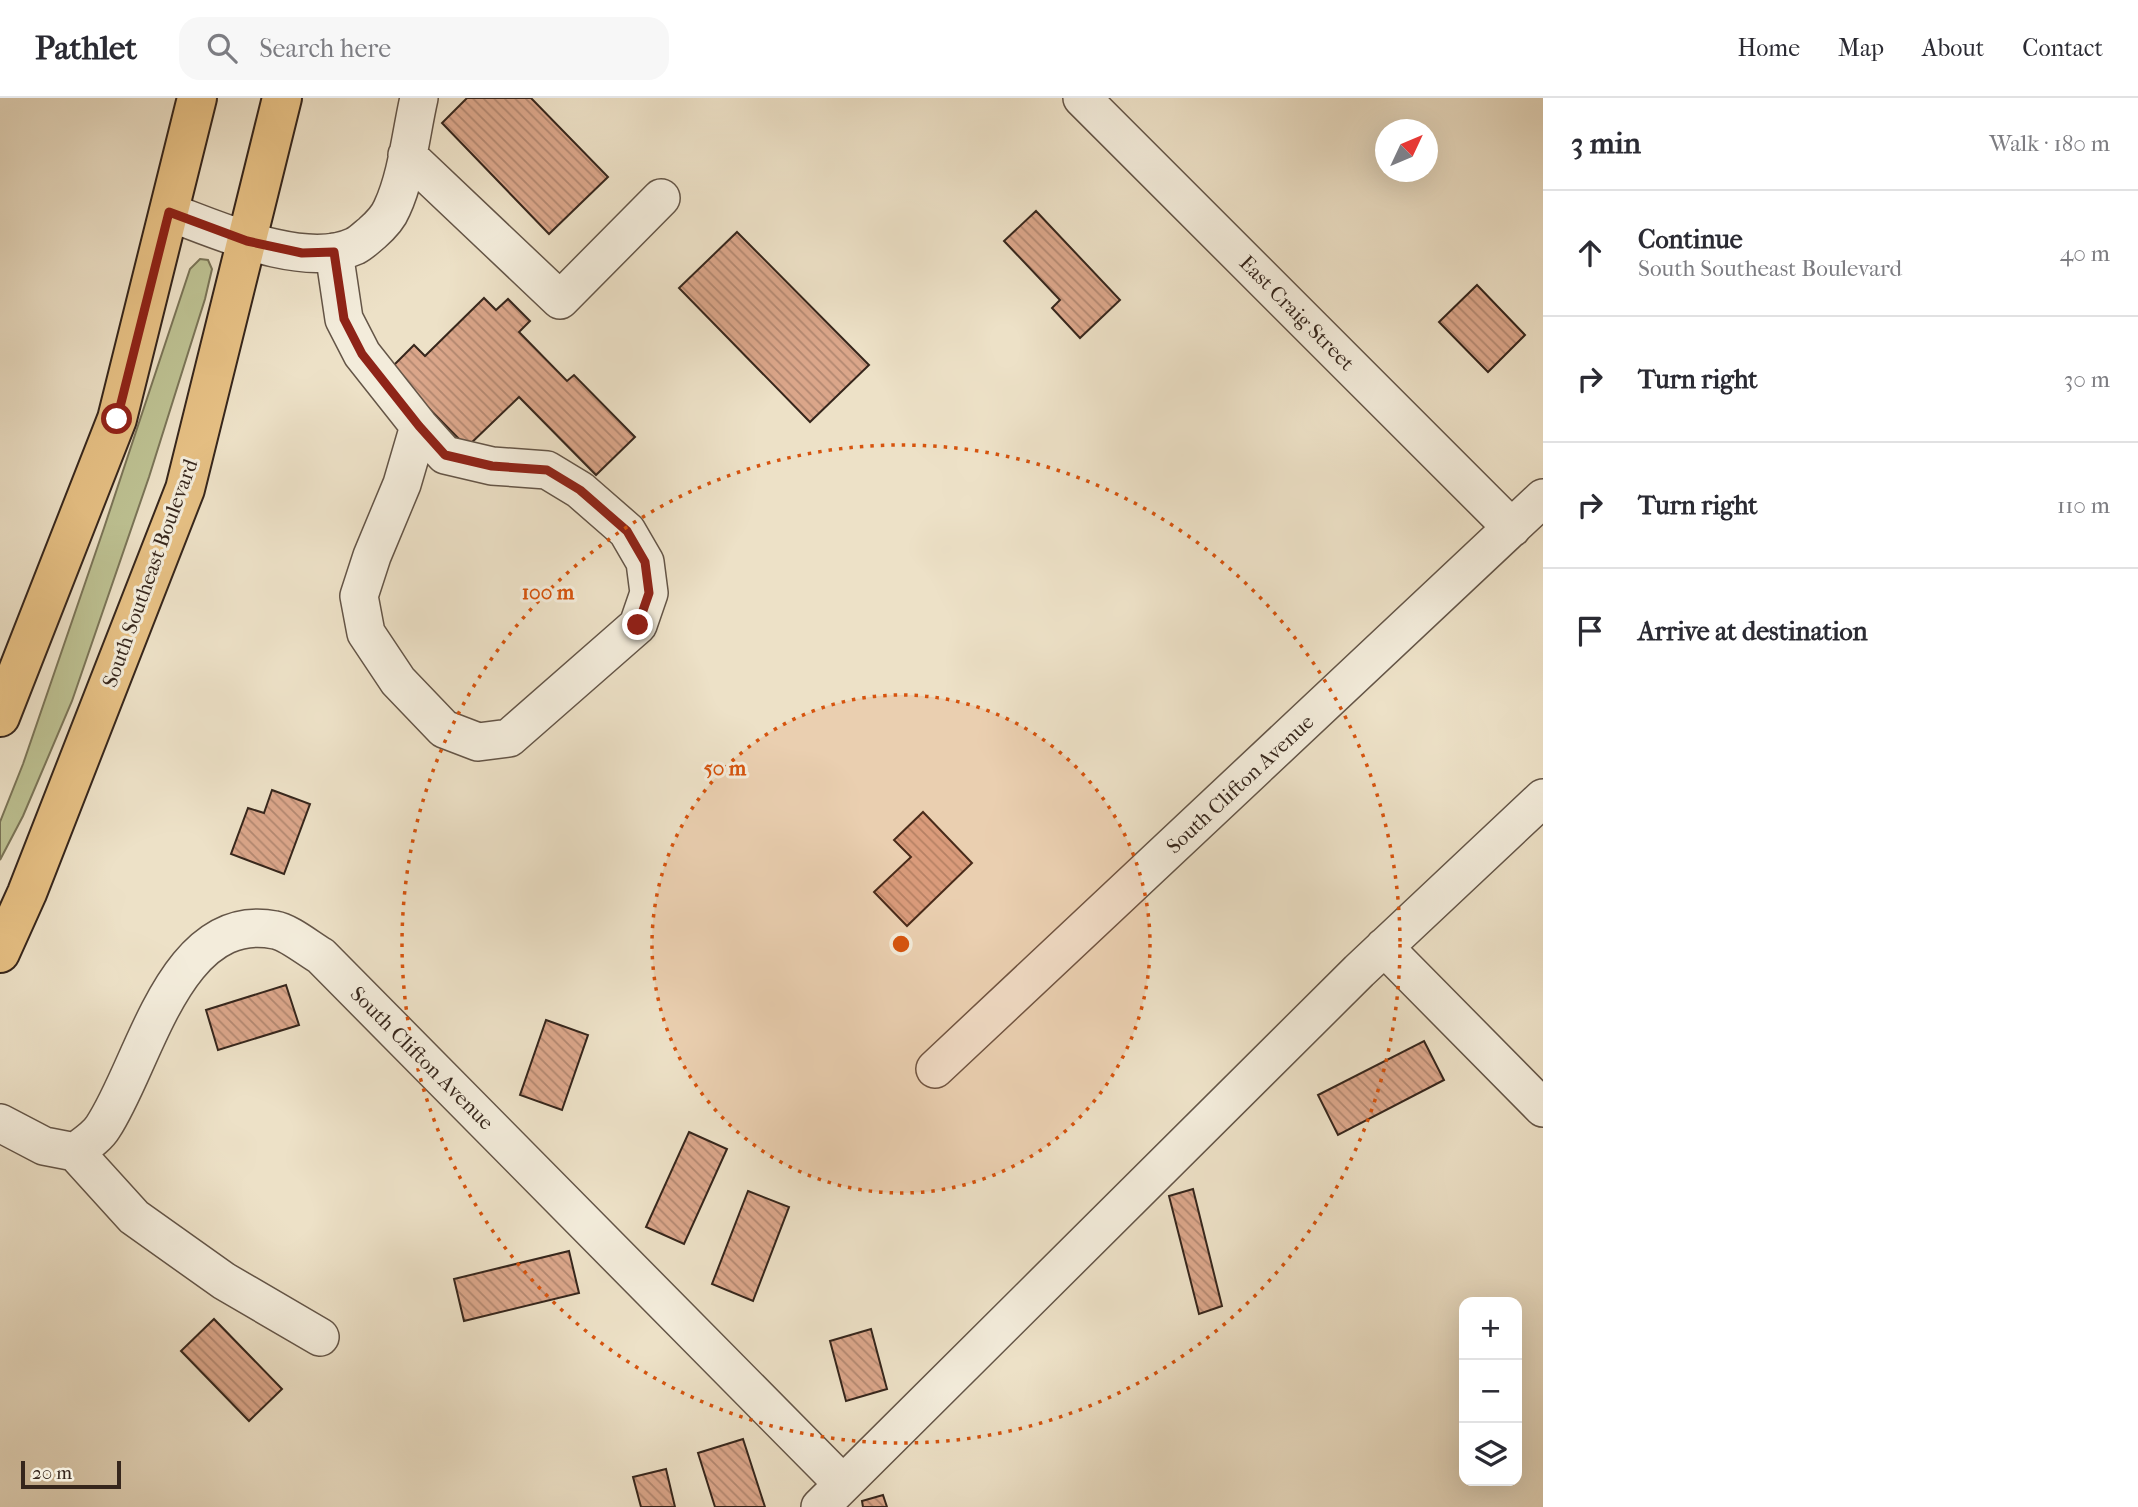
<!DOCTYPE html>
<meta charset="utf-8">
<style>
body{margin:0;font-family:"IM FELL French Canon",serif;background:#f7f7f7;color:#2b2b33}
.controls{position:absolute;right:21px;bottom:21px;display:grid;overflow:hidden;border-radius:14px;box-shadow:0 7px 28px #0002}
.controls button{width:63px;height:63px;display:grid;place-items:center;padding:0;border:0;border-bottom:2px solid #e1e1e2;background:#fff;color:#2b2b33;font:35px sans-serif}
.compass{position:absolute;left:1375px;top:21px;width:63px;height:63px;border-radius:50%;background:#fff;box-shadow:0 7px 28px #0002;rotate:46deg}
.scale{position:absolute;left:21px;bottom:18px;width:100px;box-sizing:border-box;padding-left:7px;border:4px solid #36261c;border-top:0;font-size:19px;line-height:24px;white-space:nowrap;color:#36261c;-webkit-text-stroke:5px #f3ecdb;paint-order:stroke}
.stop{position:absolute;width:21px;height:21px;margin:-16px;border:5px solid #8f2418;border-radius:50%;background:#fff}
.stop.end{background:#8f2418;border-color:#fff;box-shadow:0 2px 7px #0008}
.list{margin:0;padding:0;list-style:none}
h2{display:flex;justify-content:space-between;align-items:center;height:91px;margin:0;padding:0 28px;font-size:30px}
h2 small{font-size:23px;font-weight:400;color:#7c7c81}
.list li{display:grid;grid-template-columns:46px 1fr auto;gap:21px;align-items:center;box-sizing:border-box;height:126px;padding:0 28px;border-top:2px solid #e1e1e2}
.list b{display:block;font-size:26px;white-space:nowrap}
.list p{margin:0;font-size:23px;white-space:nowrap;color:#7c7c81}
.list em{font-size:23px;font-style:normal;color:#7c7c81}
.icon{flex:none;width:38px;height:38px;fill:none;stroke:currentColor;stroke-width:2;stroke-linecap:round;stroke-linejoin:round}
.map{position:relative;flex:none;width:1543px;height:1409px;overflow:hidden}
header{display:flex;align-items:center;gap:42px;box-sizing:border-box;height:98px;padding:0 35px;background:#fff;border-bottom:2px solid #e1e1e2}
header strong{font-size:33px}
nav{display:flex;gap:38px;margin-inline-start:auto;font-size:24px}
.search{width:490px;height:63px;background:#f7f7f7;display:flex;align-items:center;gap:18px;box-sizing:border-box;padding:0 24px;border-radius:21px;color:#7c7c81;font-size:26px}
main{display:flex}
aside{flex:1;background:#fff}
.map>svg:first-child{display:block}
</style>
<header>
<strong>Pathlet</strong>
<div class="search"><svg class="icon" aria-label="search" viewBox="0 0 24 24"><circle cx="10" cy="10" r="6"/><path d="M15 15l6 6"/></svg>Search here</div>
<nav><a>Home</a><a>Map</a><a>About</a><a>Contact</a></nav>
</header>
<main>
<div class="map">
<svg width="1543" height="1409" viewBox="0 0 1543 1409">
<defs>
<pattern id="building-back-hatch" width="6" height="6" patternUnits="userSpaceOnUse" patternTransform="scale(1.75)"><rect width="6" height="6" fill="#dba68a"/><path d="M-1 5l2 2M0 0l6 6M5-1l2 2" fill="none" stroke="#b28770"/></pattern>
</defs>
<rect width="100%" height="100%" fill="#ede1c7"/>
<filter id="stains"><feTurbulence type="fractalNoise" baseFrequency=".00286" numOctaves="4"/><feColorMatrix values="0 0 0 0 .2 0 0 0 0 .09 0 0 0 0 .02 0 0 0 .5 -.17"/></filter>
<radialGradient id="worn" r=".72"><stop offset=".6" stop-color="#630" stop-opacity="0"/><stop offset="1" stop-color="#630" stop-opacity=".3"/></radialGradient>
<path fill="#bdc192" stroke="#7a7457" stroke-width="2" d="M200,161L208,162L212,171L205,201L149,379L72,603L23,718L0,762V724L23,666L104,430L190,171Z"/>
<path fill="url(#building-back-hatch)" stroke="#36261c" stroke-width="2" d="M467,0H531L608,79L549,136L442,25Z
M1036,113L1120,202L1080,240L1052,210L1060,202L1004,143Z
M737,134L869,267L810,324L679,190Z
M1477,187L1525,237L1488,274L1439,224Z
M484,200L496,212L508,201L530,223L519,234L567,283L574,277L635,339L596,377L519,299L467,349L390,271L414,247L425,258Z
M272,692L310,706L284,776L231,756L248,710L264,715Z
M923,714L972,765L907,828L874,794L911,759L894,742Z
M286,887L299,927L218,952L206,912Z
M546,922L588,937L562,1012L520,997Z
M1424,943L1444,982L1338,1037L1318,997Z
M689,1034L727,1051L684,1146L646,1129Z
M1193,1091L1222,1208L1199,1216L1169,1098Z
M748,1093L789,1109L753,1203L712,1186Z
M569,1153L579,1195L464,1223L454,1181Z
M214,1221L282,1291L249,1323L181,1253Z
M871,1231L887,1291L846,1303L830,1243Z
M743,1341L765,1409H715L698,1355Z
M666,1371L675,1409H641L633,1379Z
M883,1397L887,1409H863L862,1403Z"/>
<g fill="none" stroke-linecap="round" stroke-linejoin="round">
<defs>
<path id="minor" d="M1082,0L1512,430
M407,57L560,202L661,100
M169,114C218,132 304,172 355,148C361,145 367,139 372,135C380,128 388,120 392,110C407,78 411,35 419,0
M334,154L344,221L362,256L419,328L445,357L492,368L547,372L580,392L627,433L645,464L649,495L638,527L509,640L478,644L444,631L398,583L366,535L359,498L372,458L402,386L419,328
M1384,849L1543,1010
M935,971L1543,400
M0,1025L44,1048L75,1054C84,1047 97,1039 103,1029C145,966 174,812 275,832C288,834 309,851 321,858L843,1386
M75,1054L134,1119L224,1183L320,1239
M820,1409L1359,873L1543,700"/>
<path id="major" d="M0,619L117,321L197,0
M0,855L27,795L185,391L282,0"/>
</defs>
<use href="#minor" stroke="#645547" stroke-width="40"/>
<use href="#major" stroke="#36261c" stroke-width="42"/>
<use href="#minor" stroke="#f3ecdb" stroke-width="37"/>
<use href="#major" stroke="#e6c084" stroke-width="38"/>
</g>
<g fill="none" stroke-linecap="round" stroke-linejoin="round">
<path stroke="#8f2418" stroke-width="9" d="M117,321L169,114L247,143L302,155L334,154L344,221L362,256L419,328L445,357L492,368L547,372L580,392L627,433L645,464L649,495L638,527"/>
</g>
<circle cx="901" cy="846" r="249" fill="#d6540e" fill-opacity=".12"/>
<g fill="none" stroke="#d6540e" stroke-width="3.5" stroke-dasharray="3.5 7">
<circle cx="901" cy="846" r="249"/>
<circle cx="901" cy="846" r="499"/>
</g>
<g text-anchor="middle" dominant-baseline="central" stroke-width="6" stroke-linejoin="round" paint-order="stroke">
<g font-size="21" fill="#36261c" stroke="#f3ecdb">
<text transform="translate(1297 215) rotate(45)">East Craig Street</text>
<text transform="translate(150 475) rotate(-70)">South Southeast Boulevard</text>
<text transform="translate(1240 686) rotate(-43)">South Clifton Avenue</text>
<text transform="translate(422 960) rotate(45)">South Clifton Avenue</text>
</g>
</g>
<circle cx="901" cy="846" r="10" fill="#d6540e" stroke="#f3ecdb" stroke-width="3.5"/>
<g font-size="21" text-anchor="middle" font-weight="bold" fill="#d6540e" stroke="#f3ecdb" stroke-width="6" stroke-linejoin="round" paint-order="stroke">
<text x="548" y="501">100 m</text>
<text x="725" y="677">50 m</text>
</g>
<rect width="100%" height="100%" filter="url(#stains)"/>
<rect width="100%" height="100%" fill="url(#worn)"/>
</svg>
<div class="controls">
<button>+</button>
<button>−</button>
<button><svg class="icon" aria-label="layers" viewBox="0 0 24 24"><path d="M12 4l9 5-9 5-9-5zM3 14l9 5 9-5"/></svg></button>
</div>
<svg class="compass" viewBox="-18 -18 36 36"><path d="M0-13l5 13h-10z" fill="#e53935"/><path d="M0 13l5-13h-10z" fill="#7c7c81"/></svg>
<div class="scale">20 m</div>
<div class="stop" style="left:117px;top:321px"></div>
<div class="stop end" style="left:638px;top:527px"></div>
</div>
<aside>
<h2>3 min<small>Walk · 180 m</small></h2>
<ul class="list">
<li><svg class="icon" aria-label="ahead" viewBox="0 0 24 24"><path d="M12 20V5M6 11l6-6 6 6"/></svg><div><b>Continue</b><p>South Southeast Boulevard</p></div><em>40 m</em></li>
<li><svg class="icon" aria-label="right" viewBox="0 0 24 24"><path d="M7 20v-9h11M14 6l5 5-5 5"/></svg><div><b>Turn right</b></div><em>30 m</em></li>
<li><svg class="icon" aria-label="right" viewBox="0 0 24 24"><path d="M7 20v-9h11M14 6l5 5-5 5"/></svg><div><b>Turn right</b></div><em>110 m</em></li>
<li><svg class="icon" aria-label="arrive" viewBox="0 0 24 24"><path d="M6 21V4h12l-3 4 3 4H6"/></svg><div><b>Arrive at destination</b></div></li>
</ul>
</aside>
</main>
